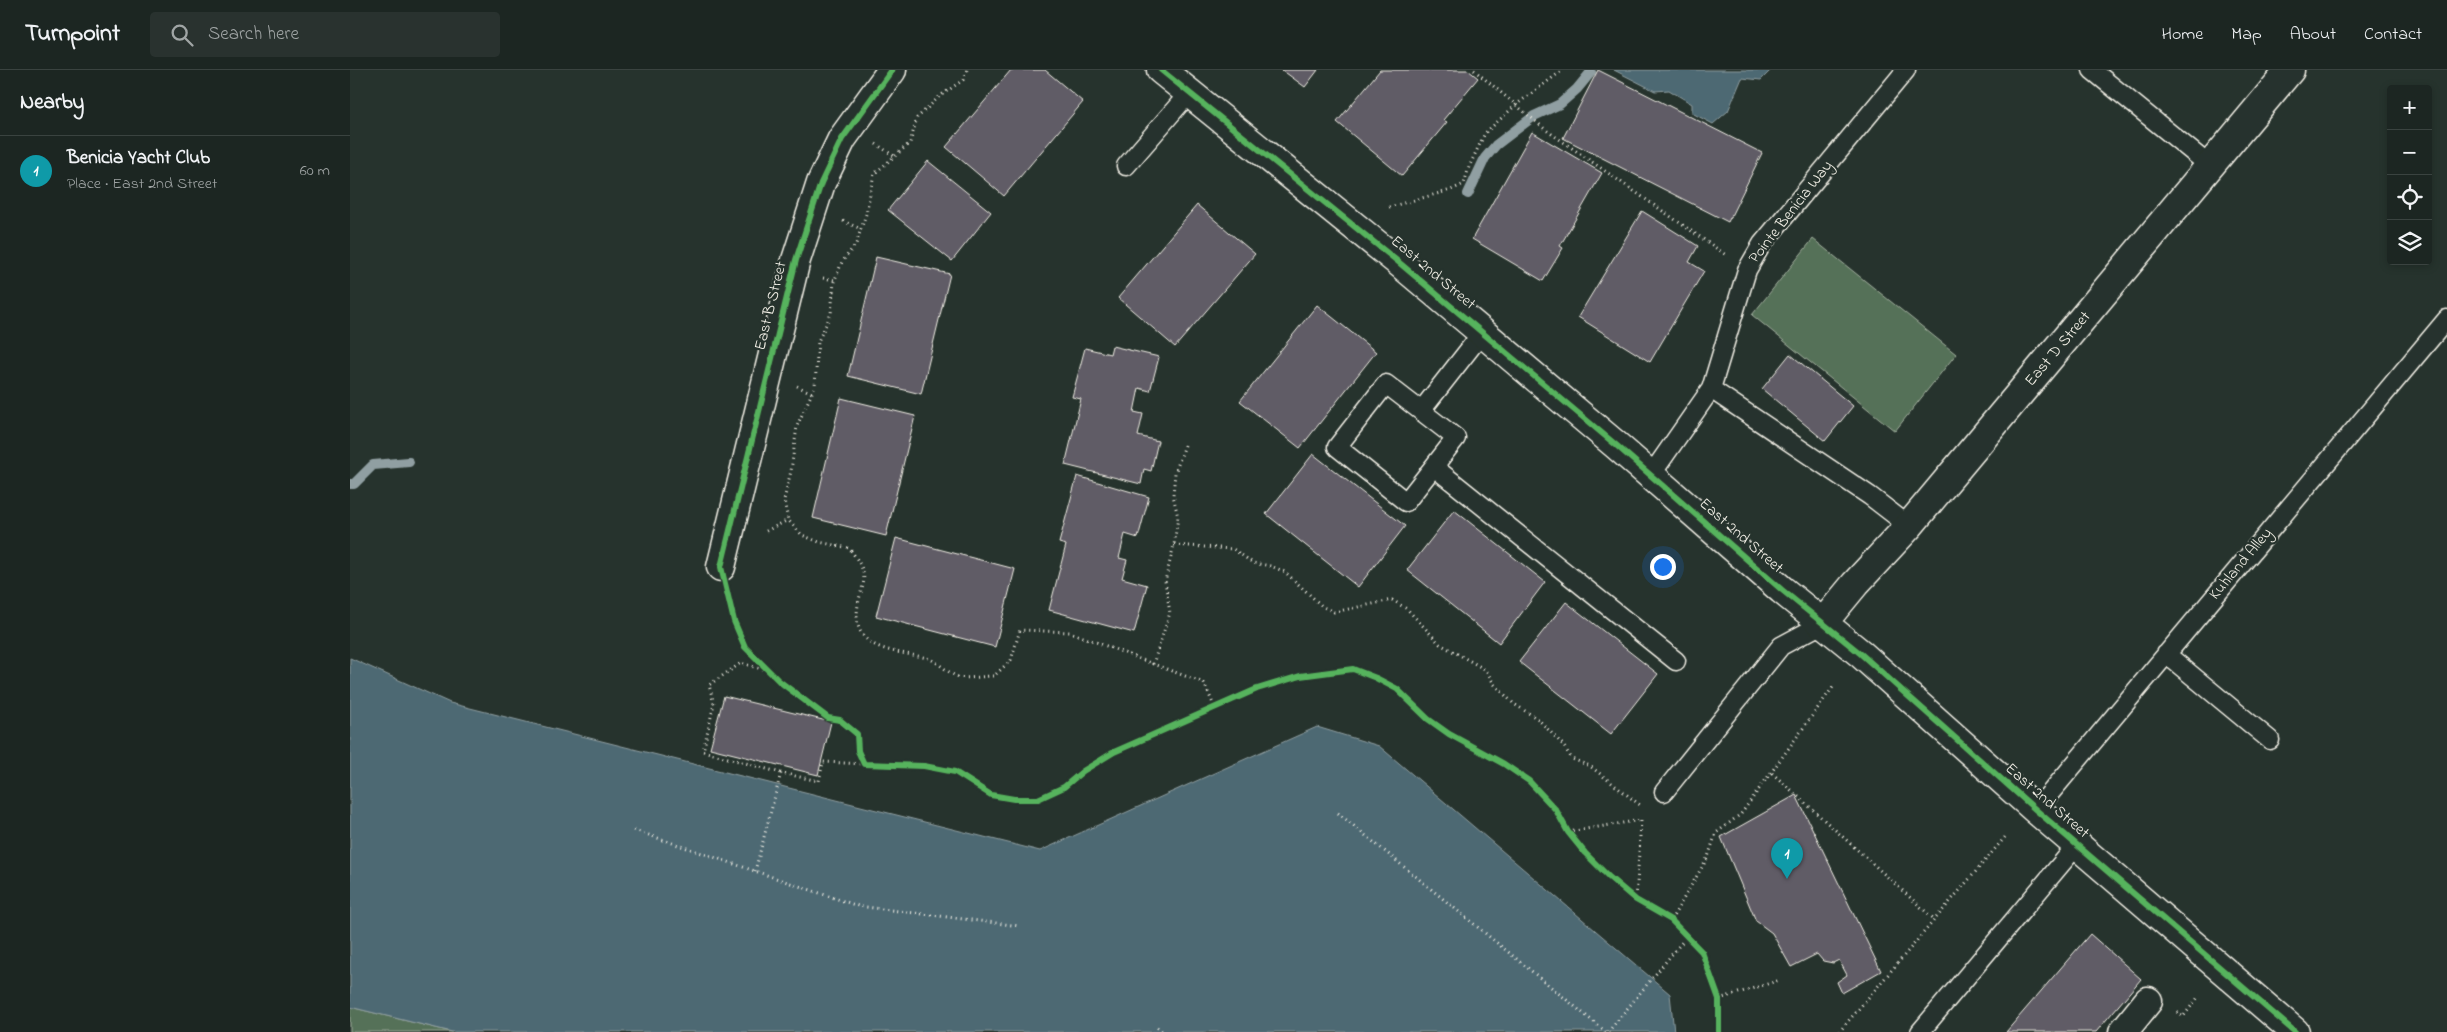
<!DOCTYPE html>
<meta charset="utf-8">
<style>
body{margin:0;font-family:"Indie Flower",sans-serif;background:#29322f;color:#f1f3f6}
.controls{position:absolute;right:15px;top:15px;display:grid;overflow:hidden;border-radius:5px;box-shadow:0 2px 8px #0003}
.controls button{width:45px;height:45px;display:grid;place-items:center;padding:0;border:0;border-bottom:1px solid #3a4340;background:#1c2622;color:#f1f3f6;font:25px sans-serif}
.you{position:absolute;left:1312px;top:496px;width:18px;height:18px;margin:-12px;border:4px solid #fff;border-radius:50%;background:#1a73e8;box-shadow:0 0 0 8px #1a73e833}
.badge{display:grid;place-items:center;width:32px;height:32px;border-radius:50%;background:#bca0f2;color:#fff;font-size:16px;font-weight:700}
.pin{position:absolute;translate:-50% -41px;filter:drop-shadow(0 1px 2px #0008)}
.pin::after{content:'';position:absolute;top:26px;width:18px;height:15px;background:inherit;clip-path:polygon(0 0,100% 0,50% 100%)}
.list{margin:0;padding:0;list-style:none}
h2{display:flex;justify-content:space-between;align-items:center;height:65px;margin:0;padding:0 20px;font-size:21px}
h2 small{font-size:16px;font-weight:400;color:#a0a5a5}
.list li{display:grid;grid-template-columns:32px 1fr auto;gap:15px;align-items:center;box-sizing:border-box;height:70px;padding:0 20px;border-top:1px solid #3a4340}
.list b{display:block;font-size:19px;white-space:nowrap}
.list p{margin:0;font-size:16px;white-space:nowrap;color:#a0a5a5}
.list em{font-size:16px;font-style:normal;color:#a0a5a5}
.icon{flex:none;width:28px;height:28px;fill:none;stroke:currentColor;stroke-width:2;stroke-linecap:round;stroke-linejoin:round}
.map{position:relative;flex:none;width:2097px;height:962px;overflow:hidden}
header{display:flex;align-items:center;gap:30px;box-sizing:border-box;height:70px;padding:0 25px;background:#1c2622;border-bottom:1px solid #3a4340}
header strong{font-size:24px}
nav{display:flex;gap:28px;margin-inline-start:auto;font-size:18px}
.search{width:350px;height:45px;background:#29322f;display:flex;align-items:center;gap:12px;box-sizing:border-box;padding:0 18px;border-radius:5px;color:#a0a5a5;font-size:19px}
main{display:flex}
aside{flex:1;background:#1c2622}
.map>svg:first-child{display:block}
</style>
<header>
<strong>Turnpoint</strong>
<div class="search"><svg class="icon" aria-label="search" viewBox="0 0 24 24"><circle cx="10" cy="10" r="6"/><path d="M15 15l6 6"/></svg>Search here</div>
<nav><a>Home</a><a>Map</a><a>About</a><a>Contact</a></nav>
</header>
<main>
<aside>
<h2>Nearby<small></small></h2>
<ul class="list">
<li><span class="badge" style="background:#0f9aa8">1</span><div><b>Benicia Yacht Club</b><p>Place · East 2nd Street</p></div><em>60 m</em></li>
</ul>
</aside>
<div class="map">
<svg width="2097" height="962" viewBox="0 0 2097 962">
<rect width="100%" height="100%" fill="#26332d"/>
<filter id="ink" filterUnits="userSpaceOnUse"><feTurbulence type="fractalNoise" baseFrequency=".02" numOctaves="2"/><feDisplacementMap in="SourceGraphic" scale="10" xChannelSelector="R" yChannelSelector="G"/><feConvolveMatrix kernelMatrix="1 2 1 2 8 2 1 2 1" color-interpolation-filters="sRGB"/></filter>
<g filter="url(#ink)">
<path fill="#557158" stroke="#a4b1a0" d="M1463,169L1606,284L1545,361L1402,245Z
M0,937L102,962H0Z"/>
<path fill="#4d6973" stroke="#909fa2" d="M1264,0H1421L1411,10L1392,8L1378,41L1363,54L1342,43V34L1319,20L1305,21Z
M0,588L100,633L690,781L967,657L1029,676L1320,924L1324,962H102L0,937Z"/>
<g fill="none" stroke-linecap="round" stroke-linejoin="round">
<path stroke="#909fa2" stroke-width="10" d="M1118,124L1135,88L1146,75L1184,46L1210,34L1227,19L1241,2
M0,414H4L23,395L59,392"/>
</g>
<path fill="#605c66" stroke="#f4f1e8" d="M661,0H695L733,32L654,126L596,77Z
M932,0H968L955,17Z
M1030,0H1118L1128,8L1093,50L1097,52L1052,106L987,52Z
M1248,0L1412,83L1378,152L1213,68Z
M1182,62L1252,103L1210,176L1213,178L1193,211L1122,169Z
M578,91L641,142L602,191L538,140Z
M847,135L905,184L825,277L768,228Z
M1292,141L1348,176L1339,192L1354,201L1300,292L1228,247Z
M526,187L600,204L571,324L498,306Z
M967,235L1026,282L950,378L890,331Z
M762,276L809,287L800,321L789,318L784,342L793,344L788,366L808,371L801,401L794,399L791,414L715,395L731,329L722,327L735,278L760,284Z
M1440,284L1503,336L1475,371L1412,319Z
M491,328L565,346L536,466L463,448Z
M963,384L1055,456L1008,517L916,444Z
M727,406L799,427L788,468L775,464L769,488L777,490L772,508L797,515L784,563L699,540L716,475L709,473Z
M1104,440L1195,512L1149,573L1057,500Z
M546,468L665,499L645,577L526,546Z
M1216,532L1308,604L1261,664L1169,592Z
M374,626L481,652L468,705L360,678Z
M1446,725L1531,901L1492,923L1487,912L1497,905L1489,890L1483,893L1473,891L1467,884L1441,897L1422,863L1406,851L1371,767Z
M1740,864L1791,909L1746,962H1656Z"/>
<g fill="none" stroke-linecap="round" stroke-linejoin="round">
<defs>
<path id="service" d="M1742,0L1860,96
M776,96L839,23
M1036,314L1106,368L1056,432L987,377Z
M1361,319L1520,426L1559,456
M1071,341L1132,263
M1084,397L1326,591
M1301,405L1361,319L1397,200L1412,174L1556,0
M1816,584L1920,670
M1314,722L1431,576L1472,554
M1686,740L2097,249
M1570,962L1727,775"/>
<path id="minor" d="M811,0L1046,190L1266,375L1432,520L1511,584L1686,740L1945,962
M371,497L446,190L471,113L492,69L542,0
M1472,554L1505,514L1559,456L1940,0
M1773,962L1798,931"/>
</defs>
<use href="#service" stroke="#f4f1e8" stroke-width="21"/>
<use href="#minor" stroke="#f4f1e8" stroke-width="31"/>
<path stroke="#f4f1e8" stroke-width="3" stroke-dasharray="1 4" stroke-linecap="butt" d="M617,0L613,10L590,26L567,48L560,73L524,104L516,144L506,174L492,192L484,212L481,244L468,271L465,316L447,356L441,401L434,430L438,450L452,465L469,472L499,478C526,513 508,512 507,546C507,584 555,581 580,589C589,593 597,602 606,606C616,610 633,606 644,606L661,590L670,560L720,562L803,594
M1124,0L1196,60L1376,185
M526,74L544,86
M1039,137L1101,120L1114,114L1119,97L1135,63L1167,34L1213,0
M493,151L511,159
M473,208L485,210
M447,316L462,323
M835,375L825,403L823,425L828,447L824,475L815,511L820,543L803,594L854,613L865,638
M416,461L438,450
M824,475L883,479L903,493L921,496L935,502L973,537L984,542L1042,530L1057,539L1090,574L1136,600L1144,614L1164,634L1188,649L1213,675L1222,689L1240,696L1290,735
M418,601L391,593L359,615L364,634L353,681L431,703L469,711L473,692L514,694
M1422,703L1584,849
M988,743L1256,962
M284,760L508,836L670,856
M1218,762L1291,750L1286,830
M405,801L431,703
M1321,850L1358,787L1366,763L1391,744L1483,617
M1369,929L1430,910
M1827,942L1833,947L1849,926
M807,957L813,962
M1258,962L1337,866
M1489,962L1656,766"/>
<use href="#service" stroke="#26332d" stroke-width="18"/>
<use href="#minor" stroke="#26332d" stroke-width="28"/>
<defs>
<path id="cycleway" d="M542,0L492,69L471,113L446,190L371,497L384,551L395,577L429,611L478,648L490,650L507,664L508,681L514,694L574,696L605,702L641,725L664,729H688L714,717L733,701L764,682L907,619L950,606L1003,599L1026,608L1047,619L1078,649L1099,664L1154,694L1179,711L1206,740L1218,762L1235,783L1259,807L1286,830L1321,850L1352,882L1369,929V962
M811,0L1046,190L1266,375L1432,520L1511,584L1686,740L1945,962"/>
</defs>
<use href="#cycleway" stroke="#26332d" stroke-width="9"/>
<use href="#cycleway" stroke="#56b35d" stroke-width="6"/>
</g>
</g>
<g text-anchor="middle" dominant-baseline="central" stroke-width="4.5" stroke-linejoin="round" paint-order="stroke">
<g font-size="16" fill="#f4f1e8" stroke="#26332d">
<text transform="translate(1441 142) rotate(-52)">Pointe Benicia Way</text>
<text transform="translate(1083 203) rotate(40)">East 2nd Street</text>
<text transform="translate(421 236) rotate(-76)">East B Street</text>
<text transform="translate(1708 279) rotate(-50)">East D Street</text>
<text transform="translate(1391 466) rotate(41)">East 2nd Street</text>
<text transform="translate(1891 494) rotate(-50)">Kuhland Alley</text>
<text transform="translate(1697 731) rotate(41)">East 2nd Street</text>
</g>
</g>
</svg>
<div class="controls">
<button>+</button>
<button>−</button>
<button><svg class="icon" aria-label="locate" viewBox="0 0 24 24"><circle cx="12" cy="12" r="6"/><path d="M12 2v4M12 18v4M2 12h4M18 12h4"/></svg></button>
<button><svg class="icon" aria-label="layers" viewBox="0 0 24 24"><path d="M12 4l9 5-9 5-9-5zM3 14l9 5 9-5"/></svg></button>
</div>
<div class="you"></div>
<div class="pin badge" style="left:1437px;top:809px;background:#0f9aa8">1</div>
</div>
</main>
